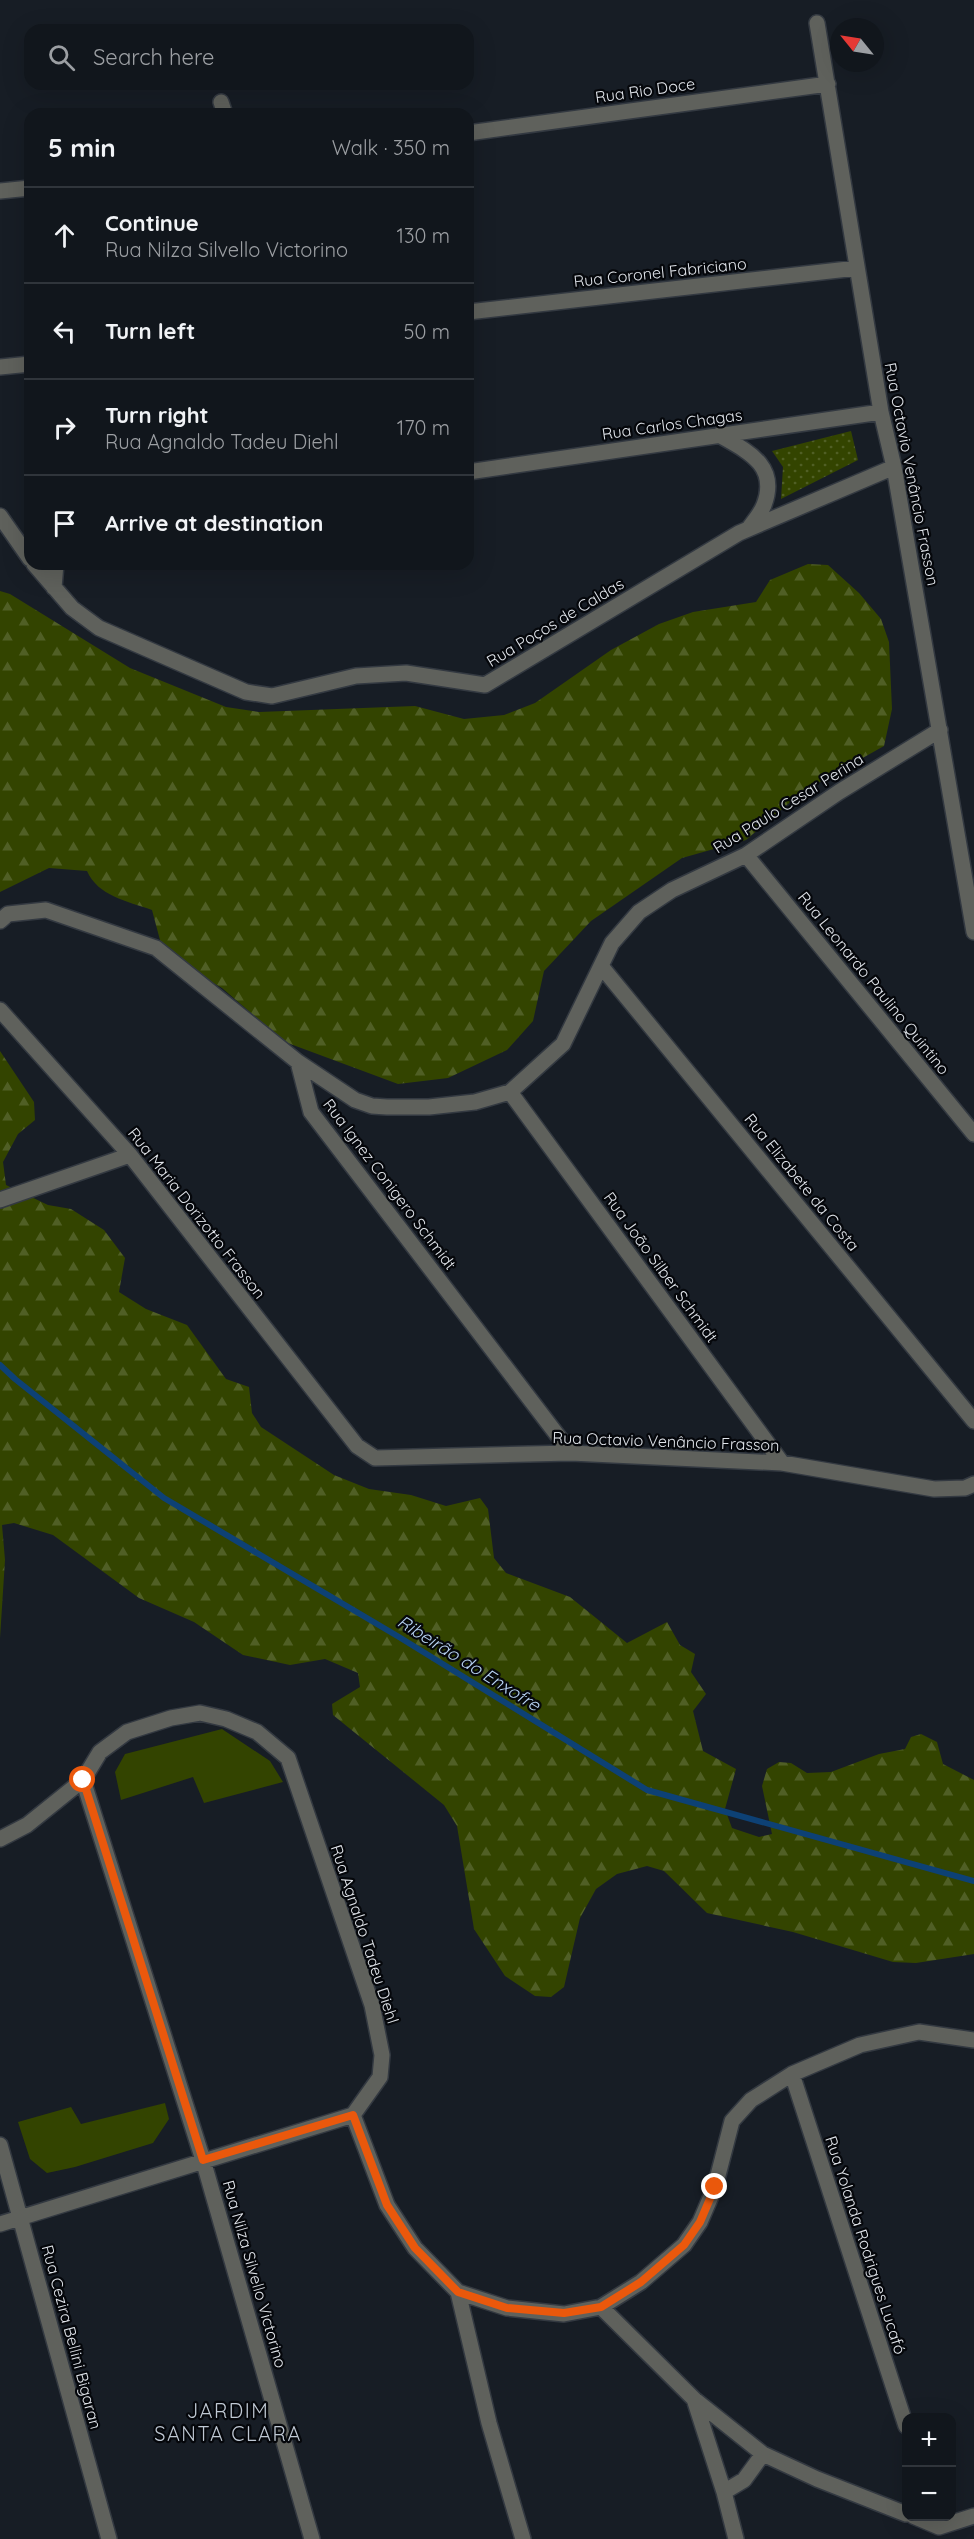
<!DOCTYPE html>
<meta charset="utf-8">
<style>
body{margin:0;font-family:Quicksand,sans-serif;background:#1e2329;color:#f1f3f6}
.controls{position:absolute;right:18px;bottom:18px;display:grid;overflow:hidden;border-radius:12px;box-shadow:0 6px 24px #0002}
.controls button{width:54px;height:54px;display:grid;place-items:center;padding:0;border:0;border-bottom:2px solid #30353b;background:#11161c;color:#f1f3f6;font:30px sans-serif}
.compass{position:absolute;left:830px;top:18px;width:54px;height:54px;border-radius:50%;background:#11161c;box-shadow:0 6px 24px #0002;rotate:300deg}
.stop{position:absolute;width:18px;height:18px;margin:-14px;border:4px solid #ea580c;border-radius:50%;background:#fff}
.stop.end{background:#ea580c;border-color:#fff;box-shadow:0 2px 6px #0008}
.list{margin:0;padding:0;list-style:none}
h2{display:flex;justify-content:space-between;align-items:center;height:78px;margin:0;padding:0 24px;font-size:26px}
h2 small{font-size:20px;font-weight:400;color:#9c9fa3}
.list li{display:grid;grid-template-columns:39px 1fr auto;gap:18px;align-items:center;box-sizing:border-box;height:96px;padding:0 24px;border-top:2px solid #30353b}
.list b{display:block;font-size:22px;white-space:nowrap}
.list p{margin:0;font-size:20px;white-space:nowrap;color:#9c9fa3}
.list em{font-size:20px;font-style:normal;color:#9c9fa3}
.icon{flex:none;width:33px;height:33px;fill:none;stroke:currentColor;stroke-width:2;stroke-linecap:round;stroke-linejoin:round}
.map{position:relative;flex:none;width:974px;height:2539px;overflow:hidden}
.search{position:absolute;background:#11161c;box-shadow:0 6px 24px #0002;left:24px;top:24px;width:450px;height:66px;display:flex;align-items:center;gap:15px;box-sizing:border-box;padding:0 21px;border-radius:18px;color:#9c9fa3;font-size:22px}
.panel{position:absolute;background:#11161c;box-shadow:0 6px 24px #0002;left:24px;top:108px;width:450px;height:462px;border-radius:18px}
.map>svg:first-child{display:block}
</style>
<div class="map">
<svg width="974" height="2539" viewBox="0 0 974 2539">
<defs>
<pattern id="forest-firs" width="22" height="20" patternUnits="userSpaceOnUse" patternTransform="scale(1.5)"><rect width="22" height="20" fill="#340"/><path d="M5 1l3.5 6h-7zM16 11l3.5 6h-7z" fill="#505f25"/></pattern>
<pattern id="park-dots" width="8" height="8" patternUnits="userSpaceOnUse" patternTransform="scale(1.5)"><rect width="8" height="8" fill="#340"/><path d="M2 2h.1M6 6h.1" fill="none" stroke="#505f25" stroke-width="1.8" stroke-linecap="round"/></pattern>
</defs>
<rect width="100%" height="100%" fill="#171d25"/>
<path fill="#340" d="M222,1729L270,1761L283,1782L204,1803L193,1777L121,1800L115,1772L125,1754Z
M165,2103L169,2119L153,2143L75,2167L47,2173L30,2159L18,2122L71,2107L81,2124Z"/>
<path fill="url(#forest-firs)" d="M808,564L828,565L859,593L881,619L889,642L892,709L884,746L802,792L746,840L682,858L591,921L544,971L533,1021L507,1050L448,1078L398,1084L285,1042L222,988L164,955L152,910C127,901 98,896 87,871L49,868L0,892V591L10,594L130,668L226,707L259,712L415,706L464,719L504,715L535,703L611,650L659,624L693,612L756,602L770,580Z
M0,1051L34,1102L35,1120L18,1134L3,1162L6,1185L48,1205L71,1209L104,1230L125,1258L119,1292L146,1309L187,1325L226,1379L249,1387L252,1413L261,1427L334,1475L369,1489L411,1495L446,1506L480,1498L488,1509L494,1558L506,1573L570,1597L627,1643L667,1622L680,1645L695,1654L691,1672L706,1694L693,1711L703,1751L736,1769L725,1809L732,1828L759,1837L772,1834L762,1786L767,1769L779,1762L791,1763L807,1773L831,1772L879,1754L905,1749L911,1737L921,1734L937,1742L943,1764L974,1780V1954L916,1963L893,1962L793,1932L707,1913L664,1871L647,1866L617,1874L596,1889L580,1918L564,1987L551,1997L535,1996L505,1976L474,1929L457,1826L444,1805L333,1715L332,1704L360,1687L358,1673L325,1659L290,1665L243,1655L194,1622L139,1598L53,1535L14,1523L2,1525L5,1560L0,1638Z"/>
<path fill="url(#park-dots)" d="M851,431L858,460L781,499L783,467L772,451Z"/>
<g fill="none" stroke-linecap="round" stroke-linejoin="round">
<path stroke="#0d4175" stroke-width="6" d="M0,1365L15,1379L164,1498L399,1637L647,1790L974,1881"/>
<defs>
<path id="minor" d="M817,23L881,412L894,467L974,932
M221,102L225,114
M468,133L828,84
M0,191L30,188
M468,312L857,268
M0,367L30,364
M719,435C747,451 779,465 764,505C761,513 754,521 749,528
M468,472L881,412
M0,516L30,559
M34,564L72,608L99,628L246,692L272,696L356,676L406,673L485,685L739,533L894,467
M54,588L56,564
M746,855L974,1134
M0,921L8,914L46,910L156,948L298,1062L355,1100L372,1106L387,1107H429L475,1102L510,1092L563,1044L612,943L639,912L672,890L746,855L839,792L940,730
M601,966L974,1421
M0,1010L130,1155L357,1446L375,1458L571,1453L782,1463L934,1489L965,1488L974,1484
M298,1062L311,1112L571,1453
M510,1092L782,1463
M0,1200L130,1155
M83,1780L203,2160L312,2539
M0,1839L27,1825L83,1780L100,1752L127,1732L171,1718L200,1713L226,1719L257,1732L288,1758L372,2005L382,2055L380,2077L353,2115
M792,2074L906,2426
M353,2115L387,2205L415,2248L458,2292L507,2308L564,2314L601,2307L641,2282L684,2245L700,2222L715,2187L732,2121L751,2100L792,2074L860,2045L919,2032L974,2040
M0,2145L109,2539
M0,2224L353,2115
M458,2292L489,2423L523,2539
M601,2307L694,2399L763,2454L817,2479L906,2514
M694,2399L724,2492L736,2539
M724,2492L744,2480L763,2454
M913,2516L939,2527L974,2516"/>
</defs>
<use href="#minor" stroke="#333941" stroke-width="18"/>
<use href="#minor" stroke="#5f615c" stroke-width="15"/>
</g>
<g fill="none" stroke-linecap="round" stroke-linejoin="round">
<path stroke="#ea580c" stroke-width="8" d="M83,1780L203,2160L353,2115L387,2205L415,2248L458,2292L507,2308L564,2313L601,2307L641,2282L684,2245L700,2222L715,2187"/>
</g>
<g text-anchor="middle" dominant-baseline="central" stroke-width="4.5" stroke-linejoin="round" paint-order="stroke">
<g font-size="16" fill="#e1e5eb" stroke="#05070b">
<text transform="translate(645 90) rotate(-8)">Rua Rio Doce</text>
<text transform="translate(660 272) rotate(-6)">Rua Coronel Fabriciano</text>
<text transform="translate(672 424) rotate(-8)">Rua Carlos Chagas</text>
<text transform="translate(912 474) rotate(79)">Rua Octavio Venâncio Frasson</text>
<text transform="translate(555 622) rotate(-31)">Rua Poços de Caldas</text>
<text transform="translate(788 803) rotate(-32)">Rua Paulo Cesar Perina</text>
<text transform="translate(874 983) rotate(51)">Rua Leonardo Paulino Quintino</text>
<text transform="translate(802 1182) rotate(51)">Rua Elizabete da Costa</text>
<text transform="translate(390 1184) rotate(53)">Rua Ignez Conigero Schmidt</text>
<text transform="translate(197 1213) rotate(52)">Rua Maria Dorizotto Frasson</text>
<text transform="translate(661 1267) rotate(54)">Rua João Silber Schmidt</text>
<text transform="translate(666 1441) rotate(2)">Rua Octavio Venâncio Frasson</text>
<text transform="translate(365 1934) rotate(72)">Rua Agnaldo Tadeu Diehl</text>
<text transform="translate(866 2245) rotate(72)">Rua Yolanda Rodrigues Lucafó</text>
<text transform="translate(255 2274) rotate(74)">Rua Nilza Silvello Victorino</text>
<text transform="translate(72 2337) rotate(75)">Rua Cezira Bellini Bigaran</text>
</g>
<g font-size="18" font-style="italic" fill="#b6d1f1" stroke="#05070b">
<text transform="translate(469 1663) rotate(32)">Ribeirão do Enxofre</text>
</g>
<g font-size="20" letter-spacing="1.5" fill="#bfc8d3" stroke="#05070b">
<text x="228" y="2410">JARDIM<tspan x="228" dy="23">SANTA CLARA</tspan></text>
</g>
</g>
</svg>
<div class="controls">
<button>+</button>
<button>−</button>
</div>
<svg class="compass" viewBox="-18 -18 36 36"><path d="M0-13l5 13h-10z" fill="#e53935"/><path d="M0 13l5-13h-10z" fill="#9c9fa3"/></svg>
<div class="stop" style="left:83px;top:1780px"></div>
<div class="stop end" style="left:715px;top:2187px"></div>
<div class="search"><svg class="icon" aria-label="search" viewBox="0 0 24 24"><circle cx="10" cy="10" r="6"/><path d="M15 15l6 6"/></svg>Search here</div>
<section class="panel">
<h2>5 min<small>Walk · 350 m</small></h2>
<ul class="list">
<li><svg class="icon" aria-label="ahead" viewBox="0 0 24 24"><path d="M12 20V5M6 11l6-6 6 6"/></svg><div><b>Continue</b><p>Rua Nilza Silvello Victorino</p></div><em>130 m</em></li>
<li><svg class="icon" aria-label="left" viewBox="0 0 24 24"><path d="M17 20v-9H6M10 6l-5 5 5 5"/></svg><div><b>Turn left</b></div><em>50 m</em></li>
<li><svg class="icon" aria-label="right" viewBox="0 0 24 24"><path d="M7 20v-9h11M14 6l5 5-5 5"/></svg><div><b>Turn right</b><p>Rua Agnaldo Tadeu Diehl</p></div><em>170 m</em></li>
<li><svg class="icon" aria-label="arrive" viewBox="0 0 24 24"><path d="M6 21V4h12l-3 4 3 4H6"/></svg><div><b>Arrive at destination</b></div></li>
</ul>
</section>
</div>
